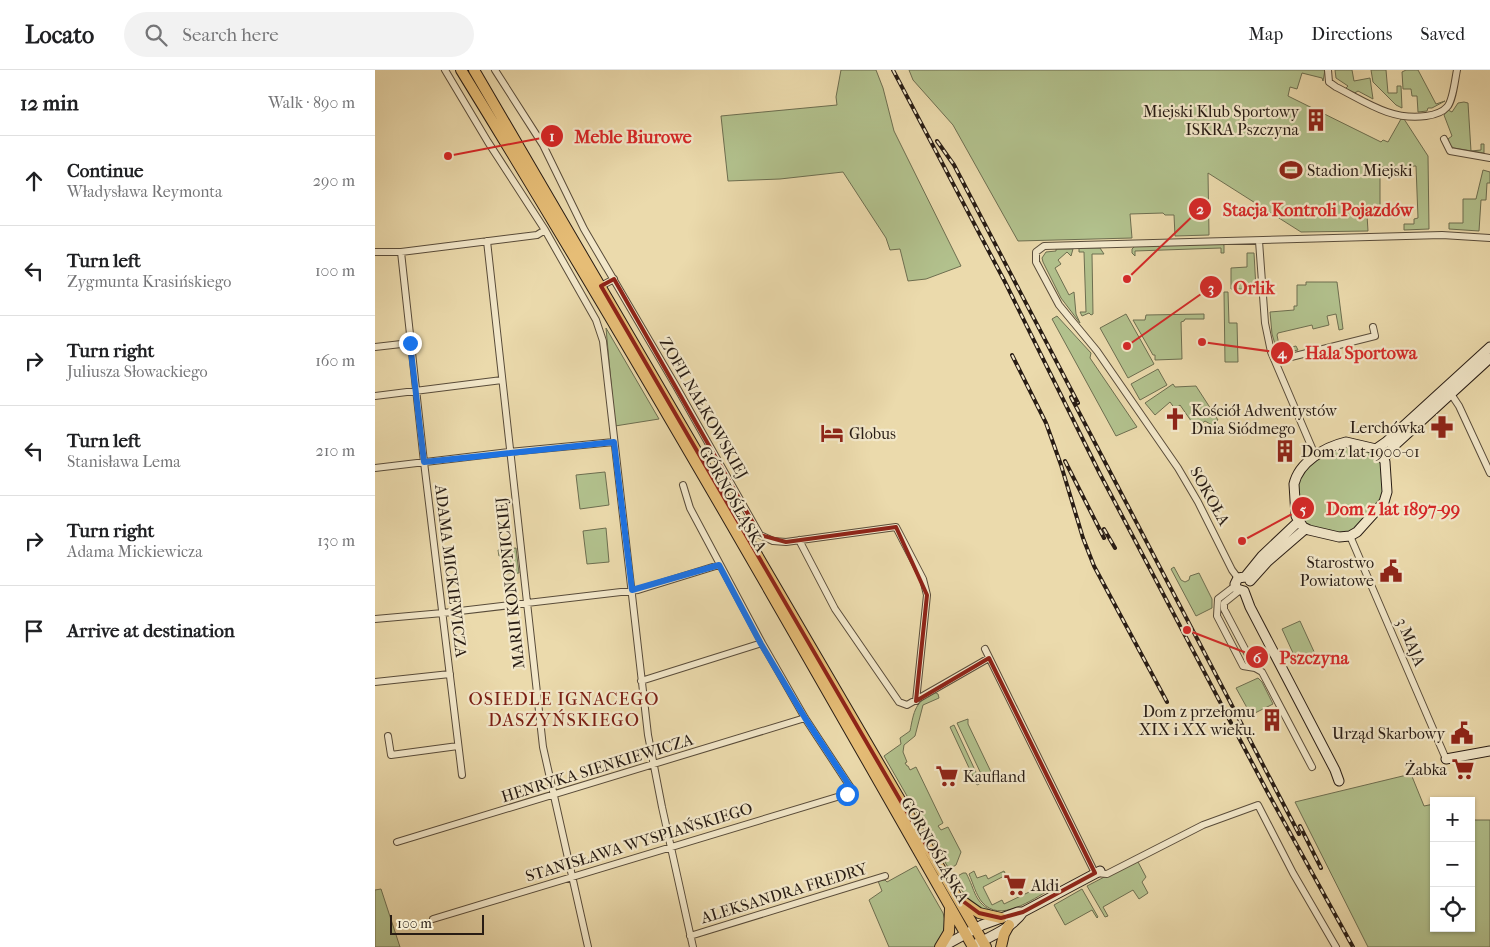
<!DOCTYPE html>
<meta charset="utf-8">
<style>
body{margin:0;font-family:"IM FELL French Canon",serif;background:#f2f2f2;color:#202124}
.controls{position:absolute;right:15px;bottom:15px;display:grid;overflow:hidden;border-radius:0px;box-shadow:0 1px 4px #0004}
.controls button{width:45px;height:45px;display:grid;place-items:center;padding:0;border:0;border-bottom:1px solid #e0e0e0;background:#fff;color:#202124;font:25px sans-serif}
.scale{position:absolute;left:15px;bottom:12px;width:94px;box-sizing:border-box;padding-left:5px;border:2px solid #281c14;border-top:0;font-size:14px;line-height:18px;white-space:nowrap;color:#281c14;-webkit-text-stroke:4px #f2e7c9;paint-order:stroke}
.stop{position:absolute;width:15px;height:15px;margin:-11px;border:4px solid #1a73e8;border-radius:50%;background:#fff}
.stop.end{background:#1a73e8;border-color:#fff;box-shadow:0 1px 5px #0008}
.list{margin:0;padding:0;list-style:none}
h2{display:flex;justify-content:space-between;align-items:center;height:65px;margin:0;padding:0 20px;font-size:21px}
h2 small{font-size:16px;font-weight:400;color:#757577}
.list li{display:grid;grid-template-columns:32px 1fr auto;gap:15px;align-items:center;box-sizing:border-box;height:90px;padding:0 20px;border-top:1px solid #e0e0e0}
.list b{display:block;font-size:19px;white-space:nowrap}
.list p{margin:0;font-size:16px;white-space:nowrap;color:#757577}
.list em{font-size:16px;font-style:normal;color:#757577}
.icon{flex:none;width:28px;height:28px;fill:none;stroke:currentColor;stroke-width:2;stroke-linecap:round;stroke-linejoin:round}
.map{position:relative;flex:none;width:1115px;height:877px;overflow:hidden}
header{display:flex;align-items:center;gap:30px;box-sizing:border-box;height:70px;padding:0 25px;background:#fff;border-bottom:1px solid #e0e0e0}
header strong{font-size:24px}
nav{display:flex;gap:28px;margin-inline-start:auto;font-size:18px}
.search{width:350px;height:45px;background:#f2f2f2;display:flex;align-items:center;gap:12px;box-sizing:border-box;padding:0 18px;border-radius:28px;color:#757577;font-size:19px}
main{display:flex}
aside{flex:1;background:#fff}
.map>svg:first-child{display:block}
</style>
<header>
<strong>Locato</strong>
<div class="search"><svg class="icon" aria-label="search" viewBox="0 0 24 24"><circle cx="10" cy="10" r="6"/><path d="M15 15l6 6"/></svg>Search here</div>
<nav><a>Map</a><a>Directions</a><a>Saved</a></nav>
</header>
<main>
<aside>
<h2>12 min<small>Walk · 890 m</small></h2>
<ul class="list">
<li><svg class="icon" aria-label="ahead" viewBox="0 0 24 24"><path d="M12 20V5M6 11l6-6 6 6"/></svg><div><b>Continue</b><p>Władysława Reymonta</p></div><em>290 m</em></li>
<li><svg class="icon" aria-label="left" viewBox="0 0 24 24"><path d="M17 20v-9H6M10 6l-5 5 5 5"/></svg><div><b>Turn left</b><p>Zygmunta Krasińskiego</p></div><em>100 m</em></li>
<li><svg class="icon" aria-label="right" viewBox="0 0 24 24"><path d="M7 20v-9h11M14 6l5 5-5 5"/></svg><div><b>Turn right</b><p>Juliusza Słowackiego</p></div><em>160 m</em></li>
<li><svg class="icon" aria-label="left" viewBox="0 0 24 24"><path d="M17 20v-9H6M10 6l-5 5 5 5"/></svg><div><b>Turn left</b><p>Stanisława Lema</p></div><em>210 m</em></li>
<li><svg class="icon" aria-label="right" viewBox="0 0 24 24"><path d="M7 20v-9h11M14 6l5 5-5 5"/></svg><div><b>Turn right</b><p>Adama Mickiewicza</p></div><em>130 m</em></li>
<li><svg class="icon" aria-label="arrive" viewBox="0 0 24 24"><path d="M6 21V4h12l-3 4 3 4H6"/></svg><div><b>Arrive at destination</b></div></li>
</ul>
</aside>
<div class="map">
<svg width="1115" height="877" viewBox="0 0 1115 877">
<rect width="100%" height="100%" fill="#ebdaac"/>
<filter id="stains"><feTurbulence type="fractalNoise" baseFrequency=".004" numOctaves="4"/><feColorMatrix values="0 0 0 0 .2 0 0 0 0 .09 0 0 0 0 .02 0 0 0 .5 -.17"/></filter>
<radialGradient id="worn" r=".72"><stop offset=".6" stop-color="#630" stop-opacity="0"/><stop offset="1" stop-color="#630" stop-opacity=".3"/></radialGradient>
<path fill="#b2c18d" stroke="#6d6e50" d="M466,0H501L508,18L519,61L586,196L551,209L533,211L525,179L515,180L511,168L468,102L405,109L353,111L346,46L462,35L461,27Z
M534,0H950L948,11L947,8L927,3L922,19L915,17L913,26L1006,72L1008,70L1013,72L1026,49H1029L1053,86L1054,159L1029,160V154H1039V149L1043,148L1041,96L1005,97V145H992L993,161L926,162L833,103L834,165L800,166L799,145H790L788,143L755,144L757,168L643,171L578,55L538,10Z
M960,0H977L979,11L995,8L998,29L983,21L978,24L970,19L973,16L961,8Z
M996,0H1011L1013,23H1022V16H1026L1027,38L1021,35L998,12Z
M1031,0H1043L1061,34L1070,31L1057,38H1053L1052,41L1043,42L1042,26H1037L1036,19H1028L1027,2Z
M1089,32L1093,33L1096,81L1106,80V74H1109V83L1079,78L1075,76L1073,69L1077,66L1069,45L1073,40L1077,42L1083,33Z
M1108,100L1115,102V113H1112L1111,130H1106L1104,161L1074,159V153H1088V129H1101Z
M846,174L849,175V183H846V178L760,181V186L757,183V179L760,176Z
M704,178H725L729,184H717L718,244L716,245L714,243L707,246L705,242H711L709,182H704Z
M681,179H698L696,186L692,182L683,190L686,194L680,198L694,225L699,222L701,244L705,253L686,228L668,192L667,188L671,182L681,181Z
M872,183H879L881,219H856V198L872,197Z
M931,212H962L968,259L964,260L961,244L952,246L954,255L938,259L937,255L903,263L902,265L905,280L921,276L923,280L903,284L897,264L895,242L919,240V236H922V215H931Z
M849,222H853L854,253H862L863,292H850Z
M751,244L779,294L753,308L725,258Z
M829,244V249H810L809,251L806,252L807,289L780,290V285H778L758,250H770L771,245Z
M682,246L716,283L715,288L762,357L741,366L677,249Z
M231,258L284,349L240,356Z
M783,299L792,315L765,330L756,314Z
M798,314L800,317L821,316L843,350L837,355L830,351L821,358L805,335L800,339L795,332L780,345L770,333Z
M970,376L998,382L1006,393L1009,419L1007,429L979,460L966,464L933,456L925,445L923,414L926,406L939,390L948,383Z
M230,402L234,435L205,439L201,405Z
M231,458L234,492L212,494L208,461Z
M141,478L144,503L130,504L128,488L124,486L123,480Z
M799,497L806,510L810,512L814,510L815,506L824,503L837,529V538L821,546L796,499Z
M925,551L941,586L923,594L907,559Z
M883,608L887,612L898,634L876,645L861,618Z
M559,622L563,624L564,628L548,635L540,666L529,675L528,682L532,692L530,693L532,696H533L535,700L541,697L568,753L563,756L566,760L573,757L586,782L581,795L574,799L509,686L526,674L525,668L535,661C539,641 540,632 559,622Z
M593,649V654L617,704L608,708L582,653Z
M579,655L606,713L602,715L575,657Z
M1036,704L1049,736L1059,734V858H1096V750H1115V877H993L920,732Z
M762,790L771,807L767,812L773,823L764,829L758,820L728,837L733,846L730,847L712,816Z
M541,796L568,843C573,857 567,866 560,877H514L494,830L507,821L503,811L510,810L512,812Z
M599,801L602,808L611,805L613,809L629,801L631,805L608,817L617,835L627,830L629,834L671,814L675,820C657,829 625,854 607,832C601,825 598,813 594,804Z
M588,803H591C601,821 598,832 619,842C599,842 589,824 579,808Z
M6,819L25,877H0V820Z
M707,819L723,847L722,848L717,840L690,855L679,835Z"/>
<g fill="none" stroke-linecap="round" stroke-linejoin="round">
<defs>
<path id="street" d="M70,0L113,72L170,160L221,250L228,271L273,665L287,737L318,877
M120,0L168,75L209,159L301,316L385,465L398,471L411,472L521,457L548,509L552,525L541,631
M953,0L954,12L961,17C991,32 1016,51 1051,46C1058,45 1067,43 1072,37C1078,31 1080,9 1082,0
M1069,69L1075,81L1115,88
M112,171L168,677L213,877
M884,171L890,253L896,282L940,385
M0,182H26L162,165L170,160
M26,182L49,392L87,705
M226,216L239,209
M0,277L35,273
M901,292L904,290L1000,266L998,257
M1076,324L1084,336L1115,403
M0,326L127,310
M0,398L134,382L239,372
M975,466L1071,689
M424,470L460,539L524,632L532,635L614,588
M863,508L857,500L823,432L803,398L722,281L684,235L661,192V182L669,176L1067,165L1115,168
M860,516L843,529L842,546L868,596L880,598
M864,521L849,533V539L880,598L887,602L937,697
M0,549L68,543L263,520L344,495
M610,579L720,803L732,804L828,755L883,735L918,803L961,877
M266,611L387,573
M0,612L75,604
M13,666L16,685L83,676
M22,772L430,648
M58,849L472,724L478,721L430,648L387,573L315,438L308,415
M315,866L510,806"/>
<path id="secondary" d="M971,372L1001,379L1007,385L1010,392L1012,422L1009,432L982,462L975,466L964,467L934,460L928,457L921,446L919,414C924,392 950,377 971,372Z
M1001,379L1011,372L1115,277
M1009,388L1020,375L1115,288
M870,507L887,486L924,451
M875,511L893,491L930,459
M869,521L875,537L960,700L964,711
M869,521L862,519L860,514L863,508L870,507
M1071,689L1115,681
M601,874C617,866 638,857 648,842L725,801
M567,877L607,855L643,842H648"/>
<path id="primary" d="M86,0C263,288 431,583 598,877
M99,0L611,877
M587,831L604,843L626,848
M565,877L574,862L575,838
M626,877L629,864L634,855"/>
</defs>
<use href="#street" stroke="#594c3a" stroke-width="8"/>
<use href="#secondary" stroke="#281c14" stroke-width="11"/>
<use href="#primary" stroke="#281c14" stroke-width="12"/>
<use href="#street" stroke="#f2e7c9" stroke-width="6"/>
<use href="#secondary" stroke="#f2e7c9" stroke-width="9"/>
<use href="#primary" stroke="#e6bd76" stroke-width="10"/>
<defs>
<path id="rail" d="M518,0L630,212L725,404L893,723L978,877
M562,71L579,95L703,333
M637,285L671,353L686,395L708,468L719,496L792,632
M696,327L924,764
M690,391L729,468
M729,459L740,478
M925,756L946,798"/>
</defs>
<use href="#rail" stroke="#281c14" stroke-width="4"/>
<use href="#rail" stroke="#f2e7c9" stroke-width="2" stroke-dasharray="5.5" stroke-linecap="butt"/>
</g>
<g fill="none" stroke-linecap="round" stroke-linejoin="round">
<path stroke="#1a73e8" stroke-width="6" d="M35,273L49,392L239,372L257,520L344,495L386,574L430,648L478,721L472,724"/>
</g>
<path fill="none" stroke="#8f2418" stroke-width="4" stroke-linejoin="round" d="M239,209L385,465L411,472L521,457L552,525L541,631L614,588L720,803L648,842L626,848L604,843L581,826L226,216Z"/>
<defs>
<symbol id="building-bare" viewBox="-9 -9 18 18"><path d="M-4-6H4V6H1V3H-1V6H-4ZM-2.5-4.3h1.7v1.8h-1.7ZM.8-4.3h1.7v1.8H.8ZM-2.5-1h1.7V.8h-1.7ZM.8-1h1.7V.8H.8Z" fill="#8f2418" stroke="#f2e7c9" stroke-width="2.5" paint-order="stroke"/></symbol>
<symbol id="stadium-bare" viewBox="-9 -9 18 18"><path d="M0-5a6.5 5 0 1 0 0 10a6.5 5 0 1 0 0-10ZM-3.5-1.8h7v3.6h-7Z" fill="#8f2418" stroke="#f2e7c9" stroke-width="2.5" paint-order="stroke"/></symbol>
<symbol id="church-bare" viewBox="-9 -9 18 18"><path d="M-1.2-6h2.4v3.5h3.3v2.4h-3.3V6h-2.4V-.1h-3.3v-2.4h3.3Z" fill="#8f2418" stroke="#f2e7c9" stroke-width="2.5" paint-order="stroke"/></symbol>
<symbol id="pharmacy-bare" viewBox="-9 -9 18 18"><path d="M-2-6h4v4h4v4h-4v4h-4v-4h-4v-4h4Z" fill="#8f2418" stroke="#f2e7c9" stroke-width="2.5" paint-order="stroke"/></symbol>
<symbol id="hotel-bare" viewBox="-9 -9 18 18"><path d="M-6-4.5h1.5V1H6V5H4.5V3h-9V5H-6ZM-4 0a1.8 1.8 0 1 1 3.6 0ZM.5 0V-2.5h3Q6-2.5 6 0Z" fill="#8f2418" stroke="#f2e7c9" stroke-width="2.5" paint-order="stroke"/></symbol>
<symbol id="civic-bare" viewBox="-9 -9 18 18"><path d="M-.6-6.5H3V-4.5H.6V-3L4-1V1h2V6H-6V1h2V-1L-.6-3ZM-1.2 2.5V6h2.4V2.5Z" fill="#8f2418" stroke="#f2e7c9" stroke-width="2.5" paint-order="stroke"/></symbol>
<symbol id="supermarket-bare" viewBox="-9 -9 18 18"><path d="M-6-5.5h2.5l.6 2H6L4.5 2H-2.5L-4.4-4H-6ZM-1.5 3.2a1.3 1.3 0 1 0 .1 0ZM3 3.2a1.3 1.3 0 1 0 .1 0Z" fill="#8f2418" stroke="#f2e7c9" stroke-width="2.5" paint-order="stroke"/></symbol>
</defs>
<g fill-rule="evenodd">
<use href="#building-bare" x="925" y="34" width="32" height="32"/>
<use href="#stadium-bare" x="900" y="84" width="32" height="32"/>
<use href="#church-bare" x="784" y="333" width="32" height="32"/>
<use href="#pharmacy-bare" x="1051" y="341" width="32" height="32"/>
<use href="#hotel-bare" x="441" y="347" width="32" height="32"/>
<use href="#building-bare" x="894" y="365" width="32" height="32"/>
<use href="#civic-bare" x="1000" y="485" width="32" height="32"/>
<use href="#building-bare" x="881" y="634" width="32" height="32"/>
<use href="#civic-bare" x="1071" y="647" width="32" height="32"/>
<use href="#supermarket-bare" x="1072" y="683" width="32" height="32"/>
<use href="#supermarket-bare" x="556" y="690" width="32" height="32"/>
<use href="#supermarket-bare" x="624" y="799" width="32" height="32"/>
</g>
<g text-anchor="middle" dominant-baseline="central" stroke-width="4.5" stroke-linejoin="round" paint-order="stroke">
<g font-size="16" fill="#281c14" stroke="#f2e7c9" text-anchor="end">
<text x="924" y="41">Miejski Klub Sportowy<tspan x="924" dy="18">ISKRA Pszczyna</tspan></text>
<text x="932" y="100" text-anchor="start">Stadion Miejski</text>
<text x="816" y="340" text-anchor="start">Kościół Adwentystów<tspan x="816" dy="18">Dnia Siódmego</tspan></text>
<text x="1050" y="357">Lerchówka</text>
<text x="474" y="363" text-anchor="start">Globus</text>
<text x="926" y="381" text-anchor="start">Dom z lat 1900-01</text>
<text x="999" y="492">Starostwo<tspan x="999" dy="18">Powiatowe</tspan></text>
<text x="880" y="641">Dom z przełomu<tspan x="880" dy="18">XIX i XX wieku.</tspan></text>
<text x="1070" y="663">Urząd Skarbowy</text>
<text x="1072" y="699">Żabka</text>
<text x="588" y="706" text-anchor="start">Kaufland</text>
<text x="656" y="815" text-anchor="start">Aldi</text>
</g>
<g font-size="16" fill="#281c14" stroke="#f2e7c9">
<text transform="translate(329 338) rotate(60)">ZOFII NAŁKOWSKIEJ</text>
<text transform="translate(835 426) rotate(61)">SOKOŁA</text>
<text transform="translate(358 429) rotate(60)">GÓRNOŚLĄSKA</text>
<text transform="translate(76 501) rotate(83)">ADAMA MICKIEWICZA</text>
<text transform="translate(135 513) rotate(-96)">MARII KONOPNICKIEJ</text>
<text transform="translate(1036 572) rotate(67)">3 MAJA</text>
<text transform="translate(222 698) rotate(-17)">HENRYKA SIENKIEWICZA</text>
<text transform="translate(264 772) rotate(-17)">STANISŁAWA WYSPIAŃSKIEGO</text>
<text transform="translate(560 780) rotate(60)">GÓRNOŚLĄSKA</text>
<text transform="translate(409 823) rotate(-17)">ALEKSANDRA FREDRY</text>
</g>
<g font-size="18" letter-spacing="1" fill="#7a1f14" stroke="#f2e7c9">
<text x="189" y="629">OSIEDLE IGNACEGO<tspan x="189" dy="21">DASZYŃSKIEGO</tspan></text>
</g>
</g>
<path fill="none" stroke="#d62828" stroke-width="2" d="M73 86L177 66M752 209L825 139M752 276L836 217M827 272L907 283M867 471L928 438M812 560L882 587"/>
<g fill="#d62828" stroke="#f2e7c9" stroke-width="2">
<circle cx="73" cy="86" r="5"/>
<circle cx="752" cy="209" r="5"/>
<circle cx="752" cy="276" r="5"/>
<circle cx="827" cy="272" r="5"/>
<circle cx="867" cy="471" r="5"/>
<circle cx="812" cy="560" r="5"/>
<circle cx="177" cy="66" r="12"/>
<circle cx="825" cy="139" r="12"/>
<circle cx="836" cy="217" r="12"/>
<circle cx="907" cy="283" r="12"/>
<circle cx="928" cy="438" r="12"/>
<circle cx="882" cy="587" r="12"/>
</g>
<g font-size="15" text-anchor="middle" font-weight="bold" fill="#fff">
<text x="177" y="71">1</text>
<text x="825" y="144">2</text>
<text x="836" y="223">3</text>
<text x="907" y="288">4</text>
<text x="928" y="444">5</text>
<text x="882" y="593">6</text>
</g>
<g font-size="18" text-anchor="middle" font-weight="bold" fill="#d62828" stroke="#f2e7c9" stroke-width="4.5" stroke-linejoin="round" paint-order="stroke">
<text x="258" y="73">Meble Biurowe</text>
<text x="943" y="146">Stacja Kontroli Pojazdów</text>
<text x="879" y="224">Orlik</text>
<text x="986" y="289">Hala Sportowa</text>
<text x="1018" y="445">Dom z lat 1897-99</text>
<text x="939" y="594">Pszczyna</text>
</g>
<rect width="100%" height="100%" filter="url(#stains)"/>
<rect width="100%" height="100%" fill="url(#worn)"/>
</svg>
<div class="controls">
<button>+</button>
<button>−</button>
<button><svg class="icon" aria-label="locate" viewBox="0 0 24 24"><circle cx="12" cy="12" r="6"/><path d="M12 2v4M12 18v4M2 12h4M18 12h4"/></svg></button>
</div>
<div class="scale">100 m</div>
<div class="stop" style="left:472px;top:724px"></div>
<div class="stop end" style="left:35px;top:273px"></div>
</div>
</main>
